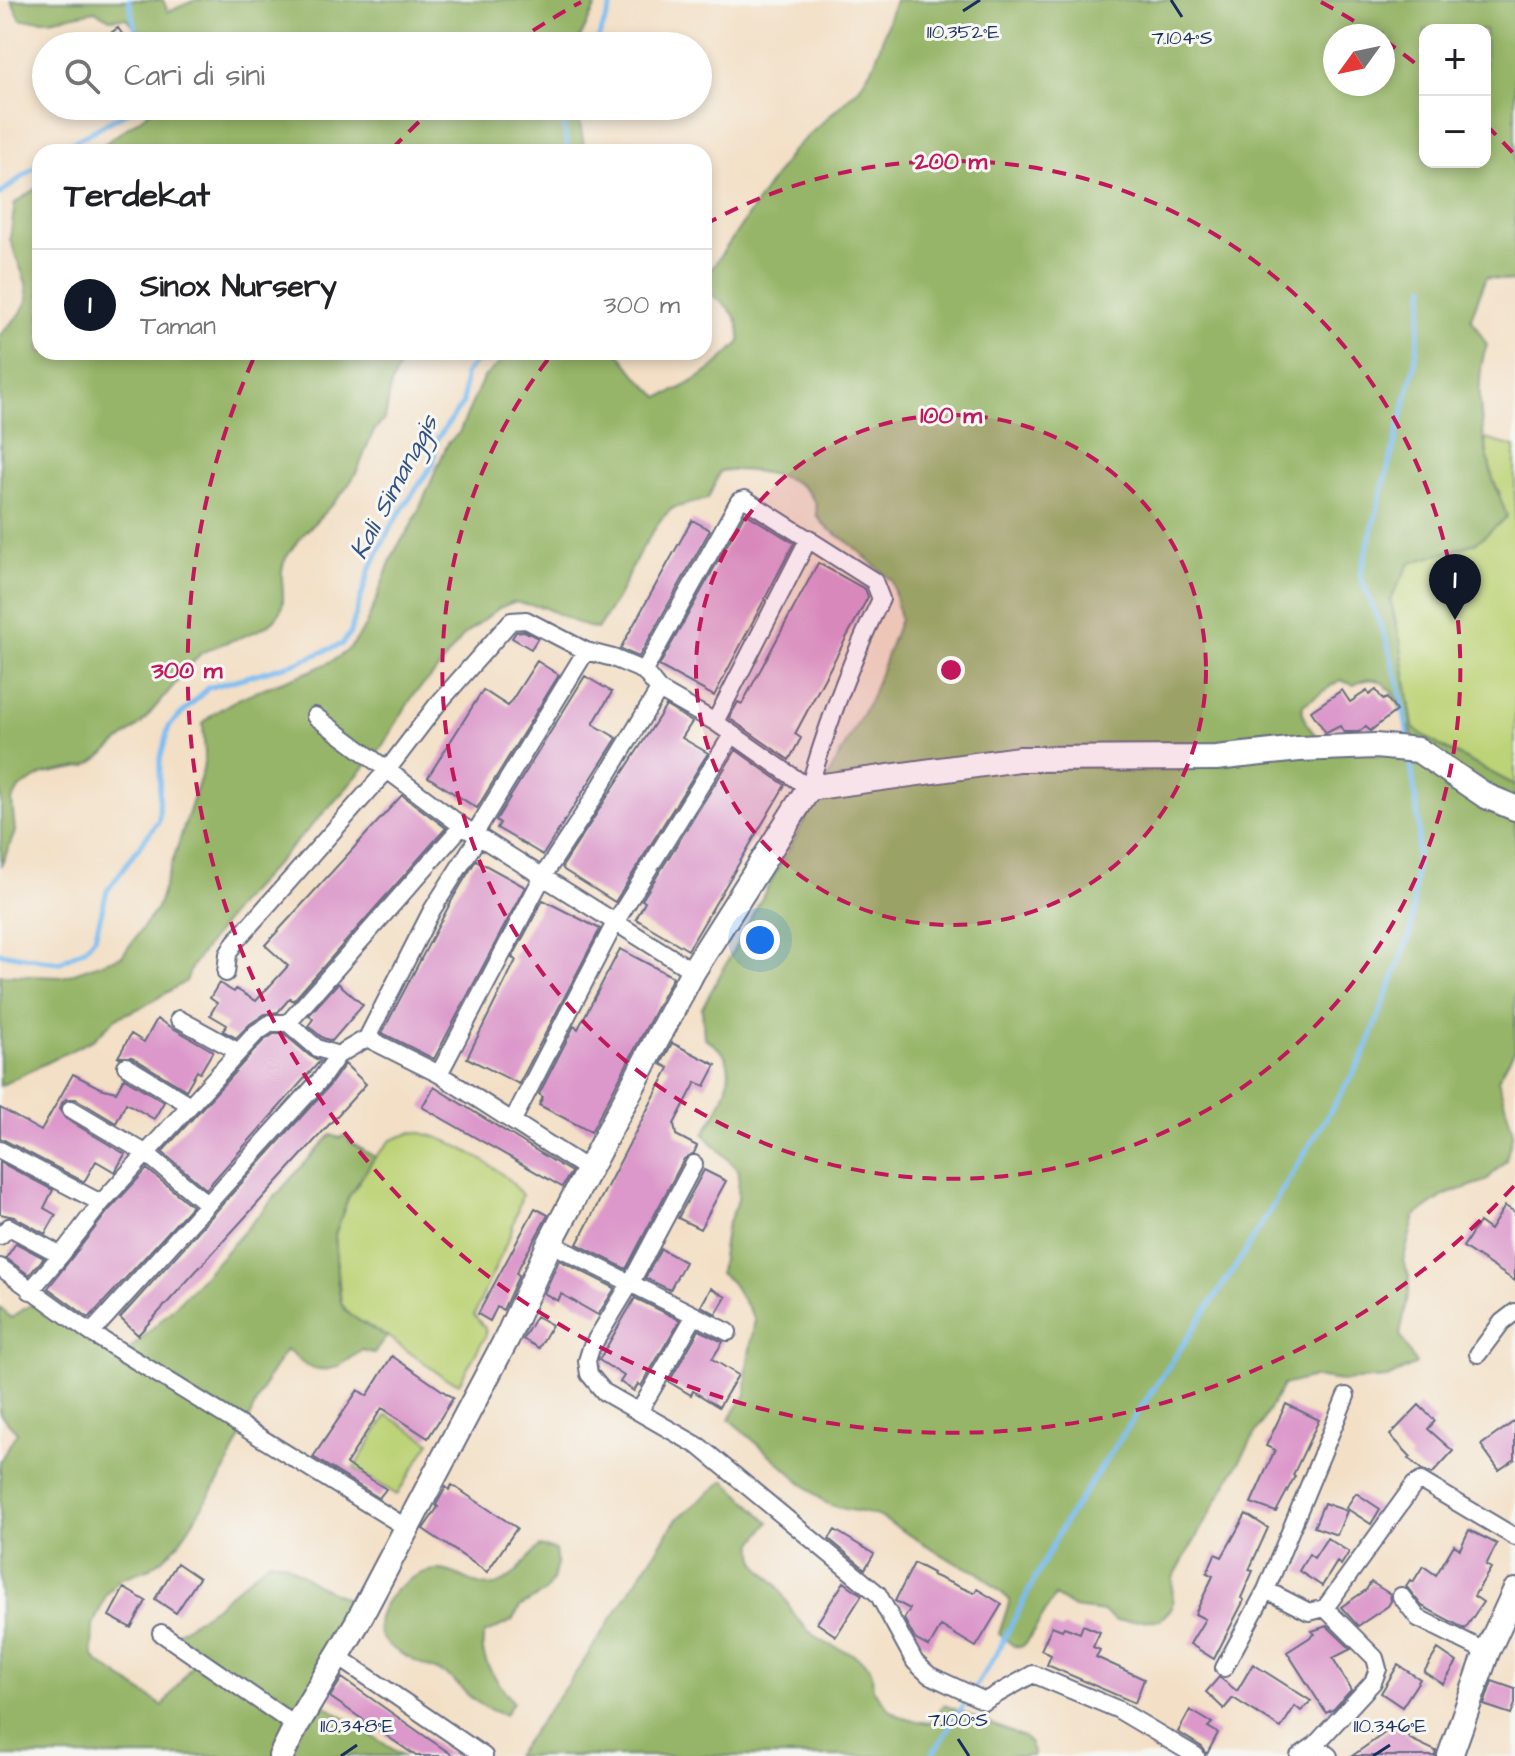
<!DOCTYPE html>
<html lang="id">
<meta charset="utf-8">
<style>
body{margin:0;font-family:"Architects Daughter",sans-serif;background:#f2f2f2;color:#202124}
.controls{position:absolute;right:24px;top:24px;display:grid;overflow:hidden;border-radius:16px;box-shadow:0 4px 12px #0003}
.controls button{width:72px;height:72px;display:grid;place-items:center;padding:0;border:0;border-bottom:2px solid #e0e0e0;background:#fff;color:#202124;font:40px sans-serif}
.compass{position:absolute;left:1323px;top:24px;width:72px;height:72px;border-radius:50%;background:#fff;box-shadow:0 4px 12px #0003;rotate:237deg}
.you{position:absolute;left:760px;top:940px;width:28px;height:28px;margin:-20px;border:6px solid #fff;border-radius:50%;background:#1a73e8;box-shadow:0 0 0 12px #1a73e833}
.badge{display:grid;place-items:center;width:52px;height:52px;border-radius:50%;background:#111827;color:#fff;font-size:26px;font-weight:700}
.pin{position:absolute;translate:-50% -66px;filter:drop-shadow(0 2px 4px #0008)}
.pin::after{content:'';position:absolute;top:42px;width:28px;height:24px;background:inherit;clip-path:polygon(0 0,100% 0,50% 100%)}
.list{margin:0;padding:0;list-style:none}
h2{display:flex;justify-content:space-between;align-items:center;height:104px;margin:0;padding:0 32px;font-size:34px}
h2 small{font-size:26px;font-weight:400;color:#757577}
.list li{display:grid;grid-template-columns:52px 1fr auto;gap:24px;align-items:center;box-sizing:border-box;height:112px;padding:0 32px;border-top:2px solid #e0e0e0}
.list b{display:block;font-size:30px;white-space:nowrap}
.list p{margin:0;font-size:26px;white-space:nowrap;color:#757577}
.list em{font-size:26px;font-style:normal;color:#757577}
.icon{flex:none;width:44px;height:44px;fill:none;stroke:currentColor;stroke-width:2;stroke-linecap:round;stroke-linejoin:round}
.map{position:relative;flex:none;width:1515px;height:1756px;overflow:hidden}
.search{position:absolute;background:#fff;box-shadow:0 4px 12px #0003;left:32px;top:32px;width:680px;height:88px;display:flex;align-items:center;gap:20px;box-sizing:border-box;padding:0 28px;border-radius:44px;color:#757577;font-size:30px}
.panel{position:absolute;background:#fff;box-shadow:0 4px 12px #0003;left:32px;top:144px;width:680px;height:216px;border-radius:24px}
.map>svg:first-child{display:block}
</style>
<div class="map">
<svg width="1515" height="1756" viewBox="0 0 1515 1756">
<rect width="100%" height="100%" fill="#f6f6f2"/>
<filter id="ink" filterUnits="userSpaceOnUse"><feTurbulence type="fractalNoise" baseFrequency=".0125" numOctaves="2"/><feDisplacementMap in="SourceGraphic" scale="16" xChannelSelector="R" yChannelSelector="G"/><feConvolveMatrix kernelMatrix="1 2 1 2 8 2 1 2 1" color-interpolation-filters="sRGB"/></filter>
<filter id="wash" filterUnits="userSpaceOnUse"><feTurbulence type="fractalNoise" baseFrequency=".006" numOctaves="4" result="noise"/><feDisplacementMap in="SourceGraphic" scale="32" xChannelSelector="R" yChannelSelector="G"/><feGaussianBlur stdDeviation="1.8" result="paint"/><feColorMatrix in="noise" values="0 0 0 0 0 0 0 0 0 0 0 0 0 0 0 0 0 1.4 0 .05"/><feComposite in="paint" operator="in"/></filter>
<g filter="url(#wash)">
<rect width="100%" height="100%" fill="#f3dfc5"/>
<path fill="#bdd377" stroke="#6c816a" stroke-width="2" d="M1485,439L1515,447V785L1440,746L1413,728L1400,640L1390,599L1410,563L1476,543L1500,493L1492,478Z
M413,1132C446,1134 504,1169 522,1195L510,1235L474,1315L485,1328L486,1335L459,1383L445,1378L387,1336L351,1316L341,1303L335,1235L348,1198L375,1157L391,1140Z
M387,1415L430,1442L397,1495L354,1468Z"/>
<path fill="#96b568" stroke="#587263" stroke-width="2" fill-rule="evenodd" d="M11,0H163L168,12L195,0H557L564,2L567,0H599L576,46H148L142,34L126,18L110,19L95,11L50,20H21Z
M895,0H1515V282L1486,277L1471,318L1487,345C1473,379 1482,440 1492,475C1496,489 1503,503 1507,517L1476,543L1410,563L1390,600L1400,640L1413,728L1440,746L1515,785V1049L1498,1079L1513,1132L1506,1160L1486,1181L1445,1195L1415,1216L1403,1261L1409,1276V1291L1400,1335L1416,1364L1387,1378L1342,1381L1314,1377L1283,1385L1173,1578L1172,1608L1160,1620L1116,1621L1104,1612L1074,1608L1055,1596L1027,1642L1021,1647L1014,1646L999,1634L1010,1600L978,1572L956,1563L880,1517C861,1509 842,1512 824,1502L729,1419L746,1395L747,1367L755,1319L731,1282L720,1273L726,1229L738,1200L739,1171L704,1134C716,1114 739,1077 724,1054C720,1048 710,1042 704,1037L702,1008L871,698L900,619L892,581L852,545L826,527L817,516L816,503C811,496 806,488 798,484C782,473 739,468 720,471L708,499L673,508L662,518L638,555L618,597L597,629L582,625L543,607L513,602L499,608L464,635L434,674L414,694L381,748L344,791L238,904L192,966L186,981L144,1006L116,1018L94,1039L0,1086V975L63,977L122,956L157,908L203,770L205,754L203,723C240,687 297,683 340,656C369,638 380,583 394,553C399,542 408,533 413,522C426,496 436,469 448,443L459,433L483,378L512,352H618L636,375L659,397C692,387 716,367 740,342C742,313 725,305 704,289V280L792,151L859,88L875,62ZM1425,30H1485V162H1425ZM1335,36H1383V84H1335ZM1340,680L1354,685C1389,663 1401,711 1412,733L1399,739L1322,742C1313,733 1300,718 1303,705Z
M157,106H577L585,152H94C114,135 137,123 157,106Z
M40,186V352H411C396,366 391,382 388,401C387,406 387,415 384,419C381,424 376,427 373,433C366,446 363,460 356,473C338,506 305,525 286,558C275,577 291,599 277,617C262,635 220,641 200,654L142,723L99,758L87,766L44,774L19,788L12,801L15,832L1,866L0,335L21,313L28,299L26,283L10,239L15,203Z
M331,1135L339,1138L346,1135L353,1144L375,1157L348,1198L335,1234L337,1279L341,1303L345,1311L365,1325L387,1336L374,1353L362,1350C344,1364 330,1376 307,1366C299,1362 294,1354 286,1350L267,1379L225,1471L179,1543L163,1559L150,1568L119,1579L106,1595L93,1625L92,1648L93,1655L98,1662L163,1706L192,1665L177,1633L215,1607L270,1560L285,1563L317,1585L349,1600L310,1688L324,1705L403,1756H0V1461L17,1432L0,1414V1308L11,1318L33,1303L87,1339L121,1357C198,1290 261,1209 331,1135Z
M725,1480L769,1522L754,1543C751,1570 769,1571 780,1590C793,1612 797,1624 819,1639C836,1651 853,1649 868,1666C875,1673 871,1681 873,1689C895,1716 894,1719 930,1723L944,1705L1024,1737L1030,1743L1034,1756H515L582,1664L677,1519Z
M540,1546L555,1550L557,1564L553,1579L545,1592L520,1607L512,1621L484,1634C477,1661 498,1681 513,1702L505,1715C490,1711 479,1705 468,1695C459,1687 452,1676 440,1672C425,1666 386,1650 380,1635C369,1606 411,1570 437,1570C458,1569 474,1590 495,1585C515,1580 526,1558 540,1546Z"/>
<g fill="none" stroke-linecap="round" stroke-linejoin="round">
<path stroke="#7bbdf1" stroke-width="5" d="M129,0L139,46
M595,46L614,0
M55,152L131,110L133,106
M568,152L563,121L569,106
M0,194L40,163
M1409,741L1400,689L1387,642L1360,575L1414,370L1425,286
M0,953L59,963L86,948L95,937L107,891L159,820L160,760L169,726L208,688L298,662L342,644L350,633L369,571L391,526L433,464L437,439L463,403L465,374L485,352
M931,1756L995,1656L1064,1523L1243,1255L1363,1057L1411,933L1419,827L1410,755"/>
</g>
<g id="blocks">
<path fill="#dc98ca" d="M118,28L131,46H92Z
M745,513L794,543L714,696L659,666Z
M692,520L710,530L639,657L620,649Z
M818,563L865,589L868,597L795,734L801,738L789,760L729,718L738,702L742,704Z
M524,631L538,638L531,649L512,638L516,632Z
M537,661L559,675L477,808L428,777L483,690L508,706Z
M585,676L612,692L593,724L617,738L543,855L497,828L500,823L496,820Z
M1342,690L1350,702L1367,691L1369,695L1376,690L1383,700L1387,698L1396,711L1370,731L1366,726L1359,732H1344L1340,726L1326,733L1311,711Z
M666,706L692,722L682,738L708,753L615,902L564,870L562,867Z
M736,750L785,785L688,950L636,919L645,902L642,900Z
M402,795L446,828L293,1001L290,998L278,1012L265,1014L250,1024L236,1038L223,1031L227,1025L210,1015L217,1003L210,998L219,983L234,992L236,989L256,1001L288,966L265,945Z
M476,860L525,887L434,1059L382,1033L453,898Z
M543,900L600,929L519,1084L467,1058L516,960L512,958Z
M620,949L673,977L591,1132L539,1105L543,1097L539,1094L574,1026L578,1029Z
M338,983L363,1005L332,1041L323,1038L308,1026L313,1019L309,1015Z
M157,1019L213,1051L200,1073L197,1071L186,1090L132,1057H118L131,1034L144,1042Z
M274,1034H284L310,1056L320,1061L206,1189L162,1152L263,1041Z
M672,1043L716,1065L705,1086L696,1082L674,1124L676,1135L697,1146L694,1153L684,1159L626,1269L577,1244L669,1068L661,1064Z
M345,1064L366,1084L138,1335L120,1318L329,1086Z
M73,1074L100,1088L116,1092L124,1078L164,1102L154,1119L126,1103L116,1123L76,1099H66L62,1103L60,1110L65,1118L125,1154L115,1172L96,1161L84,1182L0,1138V1108L41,1131Z
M434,1087L571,1172L562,1187L422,1107Z
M0,1162L53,1190L44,1208L56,1215L45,1234L14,1217L0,1214Z
M147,1169L192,1206L89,1318L48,1288L109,1210Z
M704,1170L726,1181L700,1229L678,1218Z
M1505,1206L1515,1212V1281L1463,1247L1479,1222L1490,1230Z
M535,1208L548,1215L516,1273L519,1275L503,1310L497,1307L490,1321L478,1314Z
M16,1243L44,1258L29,1275L6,1258Z
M661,1249L685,1262L670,1290L645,1278Z
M559,1260L615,1288L598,1315L561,1294L558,1301L544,1293Z
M711,1288L726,1297L716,1314L701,1306Z
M635,1298L680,1320L641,1386L638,1384L634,1391L620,1382L624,1376L599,1360Z
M536,1316L552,1325L539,1348L523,1339Z
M699,1330L723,1342L712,1359L738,1375L719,1407L693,1391L691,1395L669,1382Z
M392,1356L453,1398L428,1438L382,1408L346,1464L386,1489L379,1498L313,1457L358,1390L367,1396Z
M1286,1404L1319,1420L1293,1475L1295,1476L1276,1512L1251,1503L1275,1450L1266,1446Z
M1419,1405L1435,1421L1428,1429L1453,1451L1432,1474L1422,1470L1409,1459L1411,1457L1390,1435Z
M1515,1421V1459L1499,1470L1481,1445Z
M452,1485L517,1528L487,1572L423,1529L438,1507L436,1505L446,1487L449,1490Z
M1356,1493L1380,1509L1371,1524L1346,1508Z
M1324,1503L1347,1511L1337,1535L1314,1527Z
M1246,1514L1268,1528L1249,1570L1253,1571L1241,1598L1244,1600L1214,1659L1190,1644L1205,1619L1195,1614L1213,1576L1207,1573L1215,1554L1222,1557Z
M835,1530L874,1554L865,1569L829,1539Z
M1469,1530L1497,1544L1486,1565L1491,1568L1474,1596L1483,1602L1465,1629L1422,1606L1406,1586L1410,1580L1413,1582L1423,1566L1436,1575L1454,1545L1460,1549Z
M1327,1538L1349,1552L1341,1565L1337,1562L1322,1586L1299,1571L1309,1554L1314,1558Z
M177,1563L199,1578L176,1613L155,1599Z
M914,1563L933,1573L932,1575L974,1593L977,1589L1002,1604L976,1647L941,1626L929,1647L915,1639L904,1619L910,1609L895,1601Z
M844,1582L862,1595L836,1636L817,1623Z
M1371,1582L1390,1594L1391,1601L1388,1606L1358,1626L1341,1607L1366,1590Z
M124,1588L146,1601L131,1628L109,1616Z
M1083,1625L1100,1632L1093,1647L1100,1650L1096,1657L1144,1679L1135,1703L1047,1665L1051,1655L1041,1650L1052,1626L1062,1630L1064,1627L1080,1633Z
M1327,1626L1351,1649L1333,1658L1351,1690L1334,1709L1326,1713L1287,1652L1315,1634L1312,1631Z
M1438,1649L1457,1662L1443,1684L1424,1672Z
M1253,1664L1311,1701L1301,1711L1295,1706L1281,1728L1233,1698L1224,1709L1206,1692L1219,1677L1237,1691Z
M1398,1665L1420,1679L1402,1707L1381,1693Z
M342,1678L429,1739L454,1756H416L330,1697Z
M1492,1681L1515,1689V1704L1511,1714L1484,1705Z
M1190,1710L1212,1723L1208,1727L1218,1733L1207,1754L1202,1747L1178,1732Z
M1399,1723L1410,1739L1436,1751L1435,1756H1352Z"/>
</g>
</g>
<g filter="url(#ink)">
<use href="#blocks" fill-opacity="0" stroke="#676d82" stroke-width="2"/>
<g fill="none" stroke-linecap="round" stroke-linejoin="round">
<defs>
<path id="street" d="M315,716L462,826L693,971
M715,722L809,538
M475,833L586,651
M226,973L228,954L235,942L388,769L436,706L511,621L526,620L586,651L613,658L644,671L659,690L715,722L809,788C828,722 851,660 881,599L874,581L745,499L739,501L644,671
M179,1019L239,1052
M288,1023L462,826
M367,1038L432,910L479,836
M126,1066L190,1105
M439,1074L543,876L585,812L659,690
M71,1109L147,1154L207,1204
M513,1120L616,921L732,735
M0,1150L101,1203
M694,1164L630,1284L591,1348L587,1361L589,1374L604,1392L700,1447L878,1594L915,1662L929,1675L985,1701L1033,1674L1117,1709L1196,1756
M0,1236L9,1227L61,1255L101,1203L256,1033L271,1023H288L317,1048L338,1055L367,1038L439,1074L590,1171
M550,1243L728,1332
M0,1267L91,1333L407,1528
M30,1291L61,1255
M91,1333L321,1079L338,1055
M1478,1354L1502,1322L1515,1312
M1346,1396L1266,1590L1309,1612L1325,1608L1414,1485L1421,1481L1515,1537
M640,1410L694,1317
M1401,1596L1418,1618L1487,1652
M161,1633L296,1726
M337,1656L484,1756
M1224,1668L1266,1590
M1315,1745L1373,1682L1378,1669L1375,1658L1325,1608
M1299,1756L1315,1745L1329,1756"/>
<path id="secondary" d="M281,1756L296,1726L357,1623L507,1338L550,1243L693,971L809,788L1019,759L1216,758L1299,749L1375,746L1418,750L1486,796L1515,808
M1450,1756L1487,1652L1515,1591"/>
</defs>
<use href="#street" stroke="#676d82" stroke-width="20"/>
<use href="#secondary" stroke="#676d82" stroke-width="28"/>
<use href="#street" stroke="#fff" stroke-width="16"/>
<use href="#secondary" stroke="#fff" stroke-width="24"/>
</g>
</g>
<path fill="none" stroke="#1b2f5e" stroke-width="3" d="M1171,0L1182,17M963,11L980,0M958,1739L969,1756M341,1756L357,1745M1373,1756L1390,1745"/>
<circle cx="951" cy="670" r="255" fill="#c2185b" fill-opacity=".12"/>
<g fill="none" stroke="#c2185b" stroke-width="4" stroke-dasharray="14 10">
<circle cx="951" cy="670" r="255"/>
<path d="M704 225A509 509 0 1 1 553 353"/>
<path d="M1514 1186A764 764 0 0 1 256 353M392 149A764 764 0 0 1 435 107M513 44A764 764 0 0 1 581 2M1321 2A764 764 0 0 1 1373 33M1384 40A764 764 0 0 1 1421 68M1486 125A764 764 0 0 1 1514 154"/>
</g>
<g text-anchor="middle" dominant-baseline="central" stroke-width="6" stroke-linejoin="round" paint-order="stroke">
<g font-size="26" font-style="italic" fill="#335283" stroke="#f6f6f2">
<text transform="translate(394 487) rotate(-62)">Kali Simanggis</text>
</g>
</g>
<g font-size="20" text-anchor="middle" fill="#1b2f5e" stroke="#f6f6f2" stroke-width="6" stroke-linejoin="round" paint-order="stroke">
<text x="963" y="38">110.352°E</text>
<text x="1182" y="44">7.104°S</text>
<text x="958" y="1726">7.100°S</text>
<text x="357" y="1732">110.348°E</text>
<text x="1390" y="1732">110.346°E</text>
</g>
<circle cx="951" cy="670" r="12" fill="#c2185b" stroke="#f6f6f2" stroke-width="4"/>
<g font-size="24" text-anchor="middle" font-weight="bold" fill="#c2185b" stroke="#f6f6f2" stroke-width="6" stroke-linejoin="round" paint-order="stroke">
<text x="951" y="169">200 m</text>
<text x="951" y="423">100 m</text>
<text x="187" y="678">300 m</text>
</g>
</svg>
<div class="controls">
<button>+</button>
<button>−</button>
</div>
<svg class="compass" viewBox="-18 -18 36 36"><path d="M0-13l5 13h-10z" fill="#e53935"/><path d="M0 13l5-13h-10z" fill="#757577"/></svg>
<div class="you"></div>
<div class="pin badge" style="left:1455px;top:620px">1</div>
<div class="search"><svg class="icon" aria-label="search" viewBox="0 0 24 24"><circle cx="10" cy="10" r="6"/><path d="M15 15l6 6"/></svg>Cari di sini</div>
<section class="panel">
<h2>Terdekat<small></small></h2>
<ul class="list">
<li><span class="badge">1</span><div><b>Sinox Nursery</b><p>Taman</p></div><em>300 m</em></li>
</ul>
</section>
</div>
